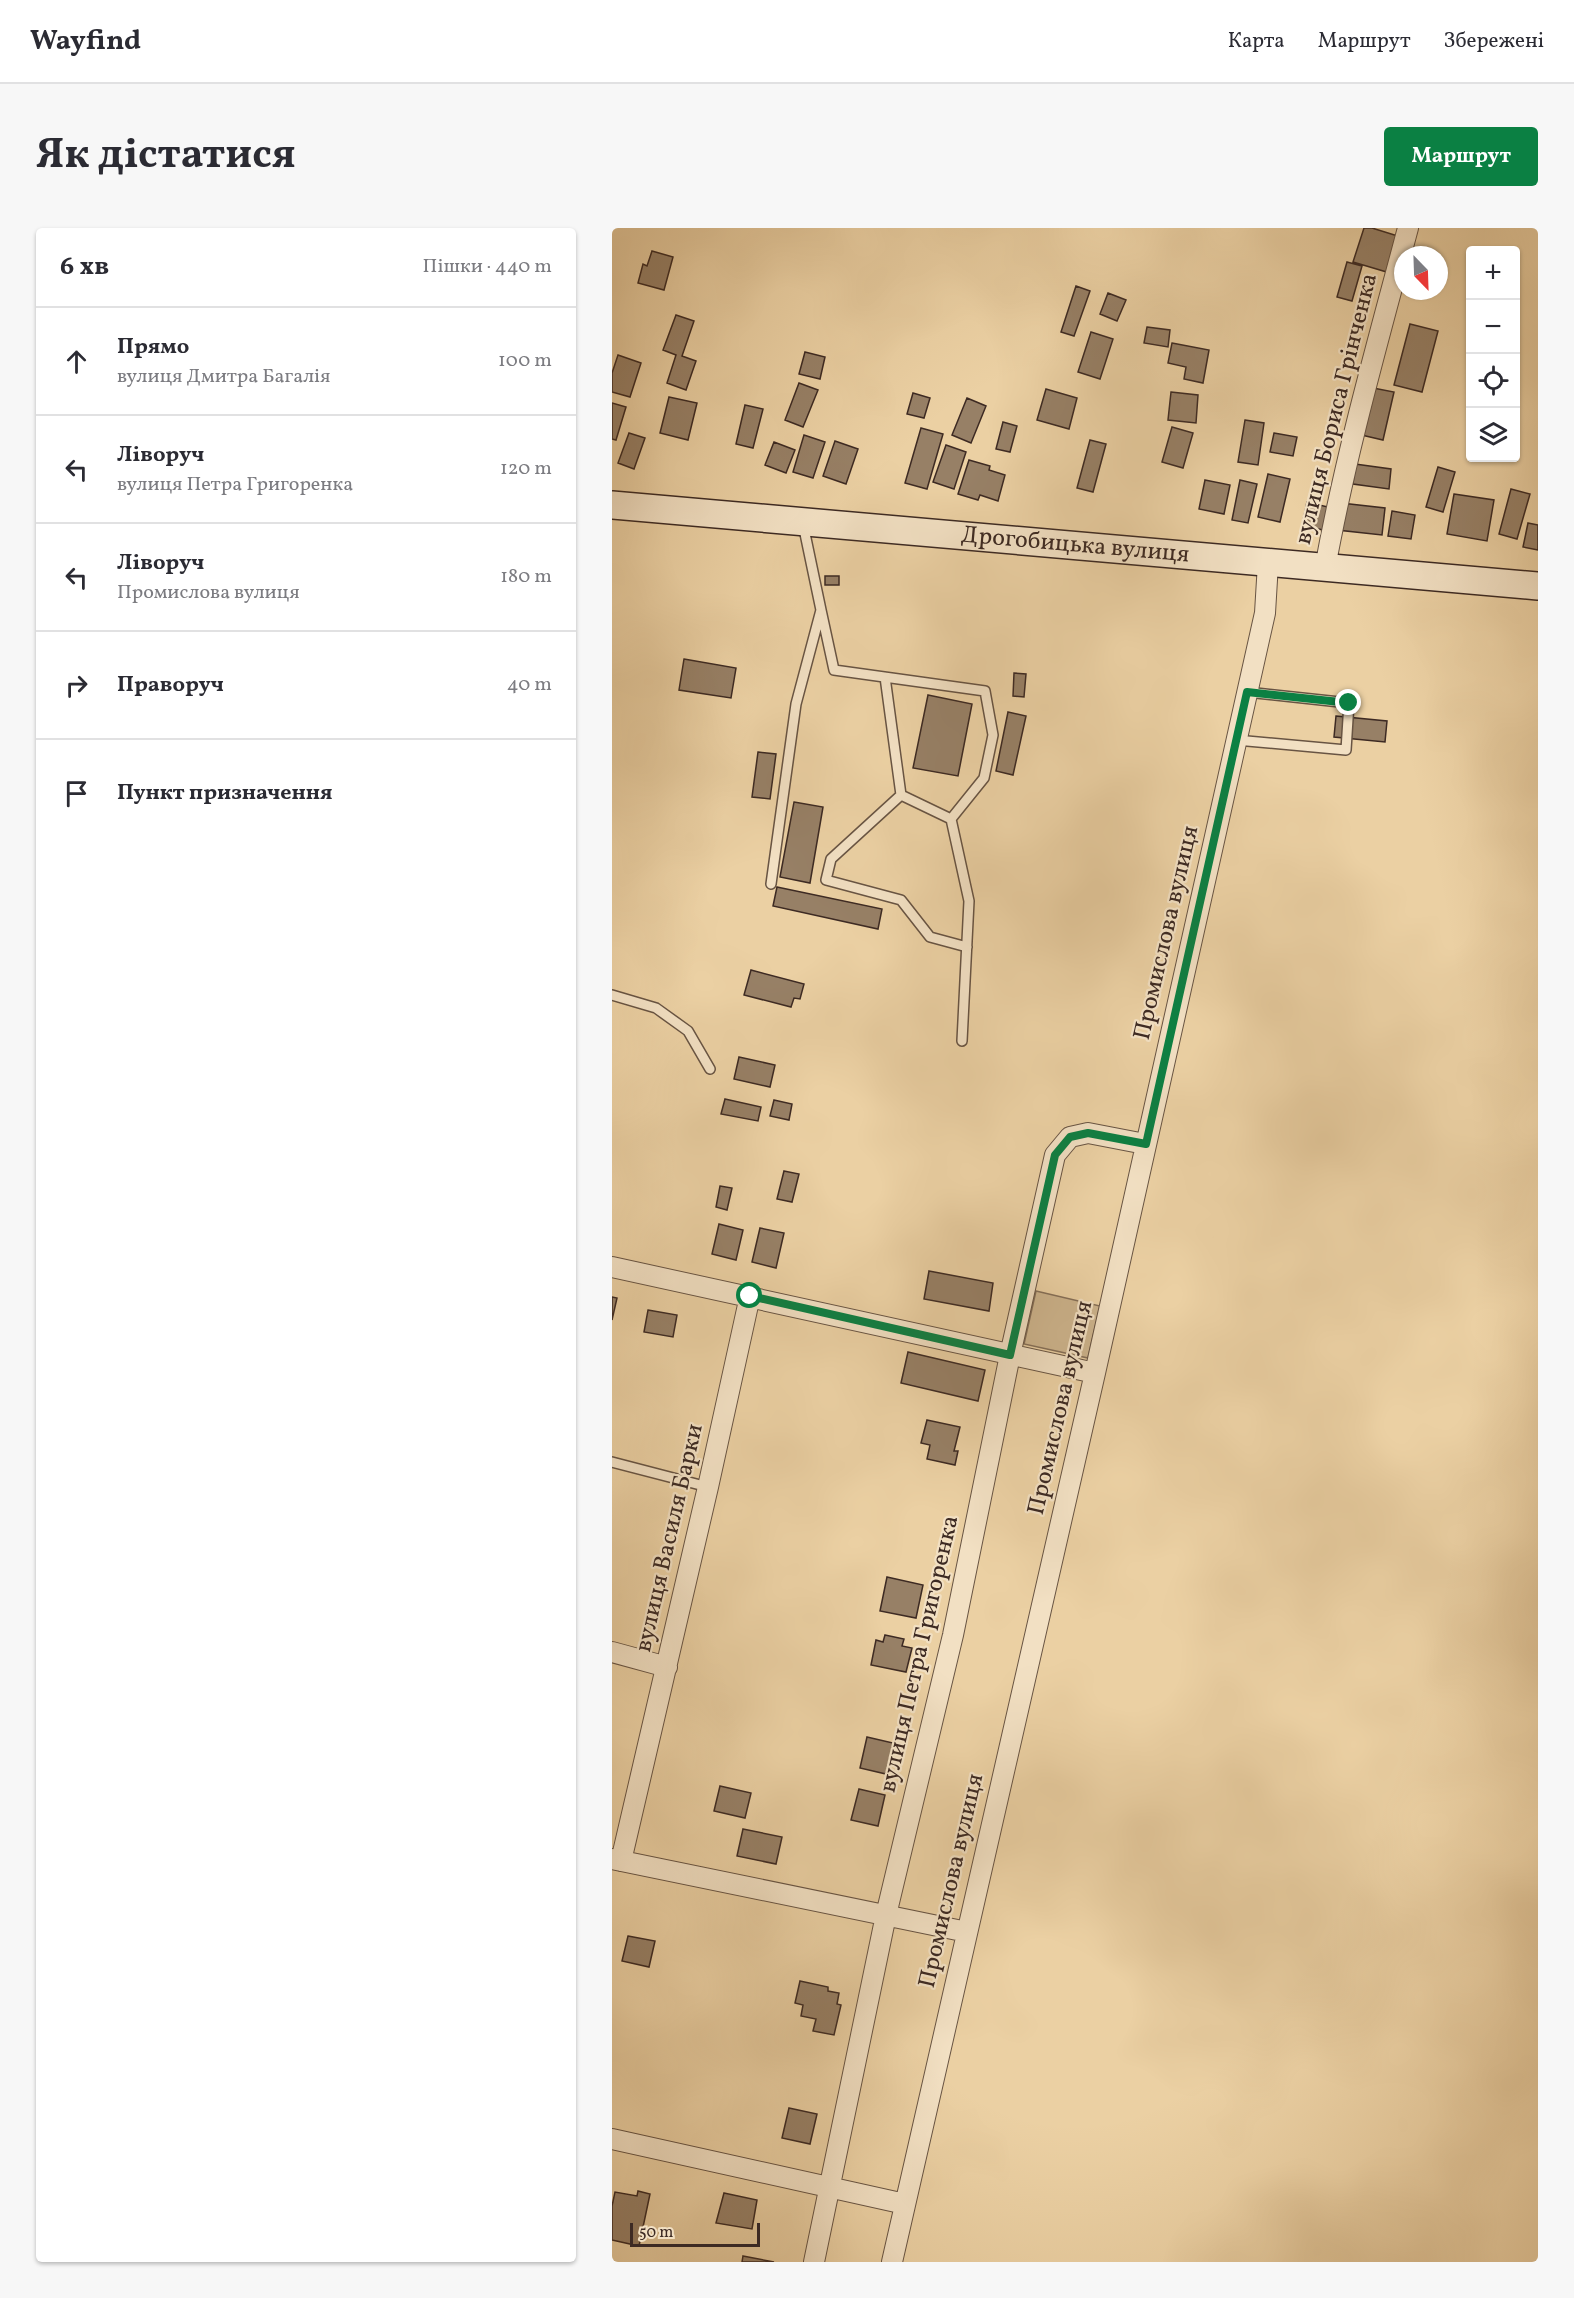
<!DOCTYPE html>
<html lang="uk">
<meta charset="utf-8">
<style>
body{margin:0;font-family:Vollkorn,serif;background:#f7f7f7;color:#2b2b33}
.controls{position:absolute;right:18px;top:18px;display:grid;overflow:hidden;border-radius:6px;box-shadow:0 2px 4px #0004}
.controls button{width:54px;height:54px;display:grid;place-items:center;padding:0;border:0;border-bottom:2px solid #e1e1e2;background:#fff;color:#2b2b33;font:30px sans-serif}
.compass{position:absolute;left:782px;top:18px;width:54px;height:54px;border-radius:50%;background:#fff;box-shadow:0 2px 4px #0004;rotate:157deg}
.scale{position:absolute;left:18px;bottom:15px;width:130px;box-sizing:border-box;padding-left:6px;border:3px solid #3d2a23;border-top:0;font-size:16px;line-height:21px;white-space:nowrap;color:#3d2a23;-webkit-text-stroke:4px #f2e0c3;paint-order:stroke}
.stop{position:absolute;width:18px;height:18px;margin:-14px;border:4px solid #0b8043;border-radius:50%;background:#fff}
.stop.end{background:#0b8043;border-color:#fff;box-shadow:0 2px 6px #0008}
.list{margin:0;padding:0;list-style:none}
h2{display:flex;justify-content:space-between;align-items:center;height:78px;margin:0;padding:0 24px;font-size:26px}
h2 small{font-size:20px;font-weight:400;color:#7c7c81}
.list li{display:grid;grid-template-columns:39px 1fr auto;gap:18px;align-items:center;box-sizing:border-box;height:108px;padding:0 24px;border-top:2px solid #e1e1e2}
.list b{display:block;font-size:22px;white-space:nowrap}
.list p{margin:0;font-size:20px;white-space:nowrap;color:#7c7c81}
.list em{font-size:20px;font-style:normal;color:#7c7c81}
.icon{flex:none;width:33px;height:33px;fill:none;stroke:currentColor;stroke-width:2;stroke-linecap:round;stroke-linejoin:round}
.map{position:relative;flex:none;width:926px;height:2034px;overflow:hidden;border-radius:6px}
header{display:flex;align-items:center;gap:36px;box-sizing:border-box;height:84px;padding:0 30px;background:#fff;border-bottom:2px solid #e1e1e2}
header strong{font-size:28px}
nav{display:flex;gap:33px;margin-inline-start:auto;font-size:21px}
.intro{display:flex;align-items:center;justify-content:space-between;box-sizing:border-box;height:144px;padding:0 36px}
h1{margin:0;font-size:42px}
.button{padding:15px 27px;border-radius:6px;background:#0b8043;color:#fff;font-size:21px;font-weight:700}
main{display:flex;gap:36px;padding:0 36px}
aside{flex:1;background:#fff;border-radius:6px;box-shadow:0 2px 4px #0004}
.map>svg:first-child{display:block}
</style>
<header>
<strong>Wayfind</strong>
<nav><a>Карта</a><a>Маршрут</a><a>Збережені</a></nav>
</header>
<div class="intro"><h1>Як дістатися</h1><a class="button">Маршрут</a></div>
<main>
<aside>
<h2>6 хв<small>Пішки · 440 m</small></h2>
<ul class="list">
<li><svg class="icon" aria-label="ahead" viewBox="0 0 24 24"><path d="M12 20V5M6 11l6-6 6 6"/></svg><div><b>Прямо</b><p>вулиця Дмитра Багалія</p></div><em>100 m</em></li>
<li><svg class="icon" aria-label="left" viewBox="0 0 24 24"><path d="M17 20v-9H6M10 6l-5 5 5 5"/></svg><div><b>Ліворуч</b><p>вулиця Петра Григоренка</p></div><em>120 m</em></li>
<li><svg class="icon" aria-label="left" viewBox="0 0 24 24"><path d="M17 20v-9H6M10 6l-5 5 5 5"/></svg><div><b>Ліворуч</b><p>Промислова вулиця</p></div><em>180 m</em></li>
<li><svg class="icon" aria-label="right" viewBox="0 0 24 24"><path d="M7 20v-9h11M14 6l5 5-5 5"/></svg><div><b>Праворуч</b></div><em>40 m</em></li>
<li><svg class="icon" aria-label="arrive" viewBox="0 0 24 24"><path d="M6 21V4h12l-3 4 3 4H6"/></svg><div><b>Пункт призначення</b></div></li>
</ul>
</aside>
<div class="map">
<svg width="926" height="2034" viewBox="0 0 926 2034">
<rect width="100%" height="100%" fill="#ebd0a3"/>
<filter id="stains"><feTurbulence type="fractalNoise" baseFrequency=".00333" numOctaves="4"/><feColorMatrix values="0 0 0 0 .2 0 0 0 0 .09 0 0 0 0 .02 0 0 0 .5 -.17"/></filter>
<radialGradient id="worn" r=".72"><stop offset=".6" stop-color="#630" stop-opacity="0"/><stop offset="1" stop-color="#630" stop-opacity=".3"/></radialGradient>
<path fill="#cdb48d" stroke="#856f58" stroke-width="1.5" d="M424,1063L488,1078L476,1130L412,1116Z"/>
<path fill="#978066" stroke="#3d2a23" stroke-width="1.5" d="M752,0H760L789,9L778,45L741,34Z
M40,23L61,29L52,62L26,55L31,36L35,38Z
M735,34L750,38L740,73L725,69Z
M464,58L478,63L462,108L449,104Z
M496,65L514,72L505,93L488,86Z
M64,87L82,93L70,128L84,133L74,162L55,155L64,127L51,122Z
M798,96L826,103L810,164L782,157Z
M535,99L558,102L556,119L532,115Z
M479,104L501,111L488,151L466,144Z
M560,115L597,122L591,155L572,151L574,139L556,135Z
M193,124L213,129L208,151L187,146Z
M6,127L29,135L18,169L0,164V145Z
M187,155L206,162L191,199L173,192Z
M756,159L782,164L771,212L745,206Z
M434,161L465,170L457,201L425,192Z
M559,164L586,167L584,195L556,192Z
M301,165L318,170L312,190L295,186Z
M57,169L85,175L76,212L48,205Z
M355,170L374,178L359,215L340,207Z
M0,175L14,179L4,212L0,211Z
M133,177L151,181L141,220L124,216Z
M633,192L652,195L646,237L626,234Z
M391,194L405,198L398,224L384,221Z
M560,199L581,205L571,240L550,234Z
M309,200L331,206L315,261L293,255Z
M17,205L33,210L22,241L6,235Z
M662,205L685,209L681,228L658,224Z
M192,207L213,214L201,250L181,244Z
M478,212L494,216L481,264L465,260Z
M223,213L246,221L234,256L211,248Z
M162,214L183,222L174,245L153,237Z
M334,217L354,224L342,261L321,254Z
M357,232L378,238L377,242L393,247L386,273L368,267L366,272L346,266Z
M743,236L779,241L777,261L741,256Z
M826,239L843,244L831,284L814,279Z
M656,246L678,251L668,294L646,289Z
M593,252L618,257L612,286L587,281Z
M628,252L645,256L636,295L620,292Z
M899,261L918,266L905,311L887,306Z
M842,266L882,272L875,313L835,306Z
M695,274L720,280L715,303L690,297Z
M729,275L773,280L770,307L725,302Z
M780,283L803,287L799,311L776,308Z
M916,295L926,297V322L911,319Z
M213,348H227V357H213Z
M72,431L124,440L119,470L67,462Z
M402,445L414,446L412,469L401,468Z
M316,467L360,476L346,548L301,540Z
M396,484L414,488L401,547L384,543Z
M724,488L775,493L773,514L722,509Z
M146,524L164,526L158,571L140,569Z
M182,574L211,579L198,655L168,649Z
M165,659L270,681L266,701L161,678Z
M139,742L192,756L188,771L182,770L179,779L132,767Z
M127,829L163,837L158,859L122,851Z
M113,871L149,879L146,893L109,886Z
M162,872L180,876L177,892L158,888Z
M172,943L187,946L180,974L165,971Z
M108,958L120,960L115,982L104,979Z
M107,996L131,1002L124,1032L100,1026Z
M148,1000L172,1005L164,1040L140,1034Z
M317,1043L381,1055L377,1083L312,1071Z
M0,1069L5,1070L0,1092Z
M36,1082L65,1087L61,1109L32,1104Z
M296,1124L373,1142L366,1173L289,1155Z
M315,1192L348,1199L342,1223H346L343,1237L315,1231L318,1217L309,1215Z
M275,1349L311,1357L304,1390L268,1383Z
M273,1407L292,1411L290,1418L300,1420L294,1444L259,1437L264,1412L271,1414Z
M255,1509L281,1515L274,1546L248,1540Z
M108,1558L139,1565L133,1590L102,1583Z
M247,1561L273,1567L266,1598L239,1592Z
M131,1601L170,1609L164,1636L125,1628Z
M16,1708L43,1713L37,1739L10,1733Z
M188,1753L216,1759V1763L227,1765L225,1776L229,1777L222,1807L201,1803L204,1791L189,1788L191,1777L183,1775Z
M177,1880L205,1886L198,1916L170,1910Z
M26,1963L38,1966L27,2018L0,2012V1978L3,1964L25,1968Z
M112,1965L145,1972L140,2001L104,1995Z
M131,2028L162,2034H130Z"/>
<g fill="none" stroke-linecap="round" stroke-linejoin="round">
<defs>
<path id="service" d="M209,382L222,442L373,463L381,507L372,550L339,591L357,673L350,813
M273,449L289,567L339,591
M624,512L734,522L737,475L635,464
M289,567L219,631L214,652L289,672L318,709L355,719
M159,656L184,476L209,382L191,296
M0,767L44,780L76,803L98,841
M0,1234L96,1259"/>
<path id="minor" d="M713,340C734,225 766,113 796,0
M0,1039L483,1145
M0,1424L55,1439
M0,1631L355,1704
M9,1633L96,1259L138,1068
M0,1911L293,1976
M202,2034L274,1687L341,1407L398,1127L443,927L458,909L476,905L533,916
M280,2034L483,1145L653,385L656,335"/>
<g id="secondary">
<path id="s1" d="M0,277L926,358"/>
</g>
</defs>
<use href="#service" stroke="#685443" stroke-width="12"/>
<use href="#minor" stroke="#685443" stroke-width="22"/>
<use href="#secondary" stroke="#3d2a23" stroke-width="30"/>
<use href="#service" stroke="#f2e0c3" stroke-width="9"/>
<use href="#minor" stroke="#f2e0c3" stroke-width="20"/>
<use href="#secondary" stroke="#f2e0c3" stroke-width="27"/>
</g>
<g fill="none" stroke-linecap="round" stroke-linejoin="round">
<path stroke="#0b8043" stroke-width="8" d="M138,1068L398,1127L443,927L458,909L476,905L534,916L635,464L737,475"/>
</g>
<g text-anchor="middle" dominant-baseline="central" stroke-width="4.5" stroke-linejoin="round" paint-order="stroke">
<g font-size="24" fill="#3d2a23" stroke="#f2e0c3">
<text transform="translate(725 181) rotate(-76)">вулиця Бориса Грінченка</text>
<text stroke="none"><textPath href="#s1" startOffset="465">Дрогобицька вулиця</textPath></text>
<text transform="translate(555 705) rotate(-77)">Промислова вулиця</text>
<text transform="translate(449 1180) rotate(-77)">Промислова вулиця</text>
<text transform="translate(58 1310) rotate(-77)">вулиця Василя Барки</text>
<text transform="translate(308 1426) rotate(-77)">вулиця Петра Григоренка</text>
<text transform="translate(340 1653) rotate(-77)">Промислова вулиця</text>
</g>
</g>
<rect width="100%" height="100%" filter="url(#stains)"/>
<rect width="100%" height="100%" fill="url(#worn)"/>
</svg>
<div class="controls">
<button>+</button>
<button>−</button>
<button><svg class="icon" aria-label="locate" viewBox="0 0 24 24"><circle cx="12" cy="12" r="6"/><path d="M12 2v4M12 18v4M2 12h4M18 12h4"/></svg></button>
<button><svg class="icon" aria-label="layers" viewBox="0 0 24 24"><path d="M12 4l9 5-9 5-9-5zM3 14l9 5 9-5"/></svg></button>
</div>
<svg class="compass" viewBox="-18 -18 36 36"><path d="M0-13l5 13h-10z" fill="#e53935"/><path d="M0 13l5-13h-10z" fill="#7c7c81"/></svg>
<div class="scale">50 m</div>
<div class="stop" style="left:138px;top:1068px"></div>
<div class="stop end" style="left:737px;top:475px"></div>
</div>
</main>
